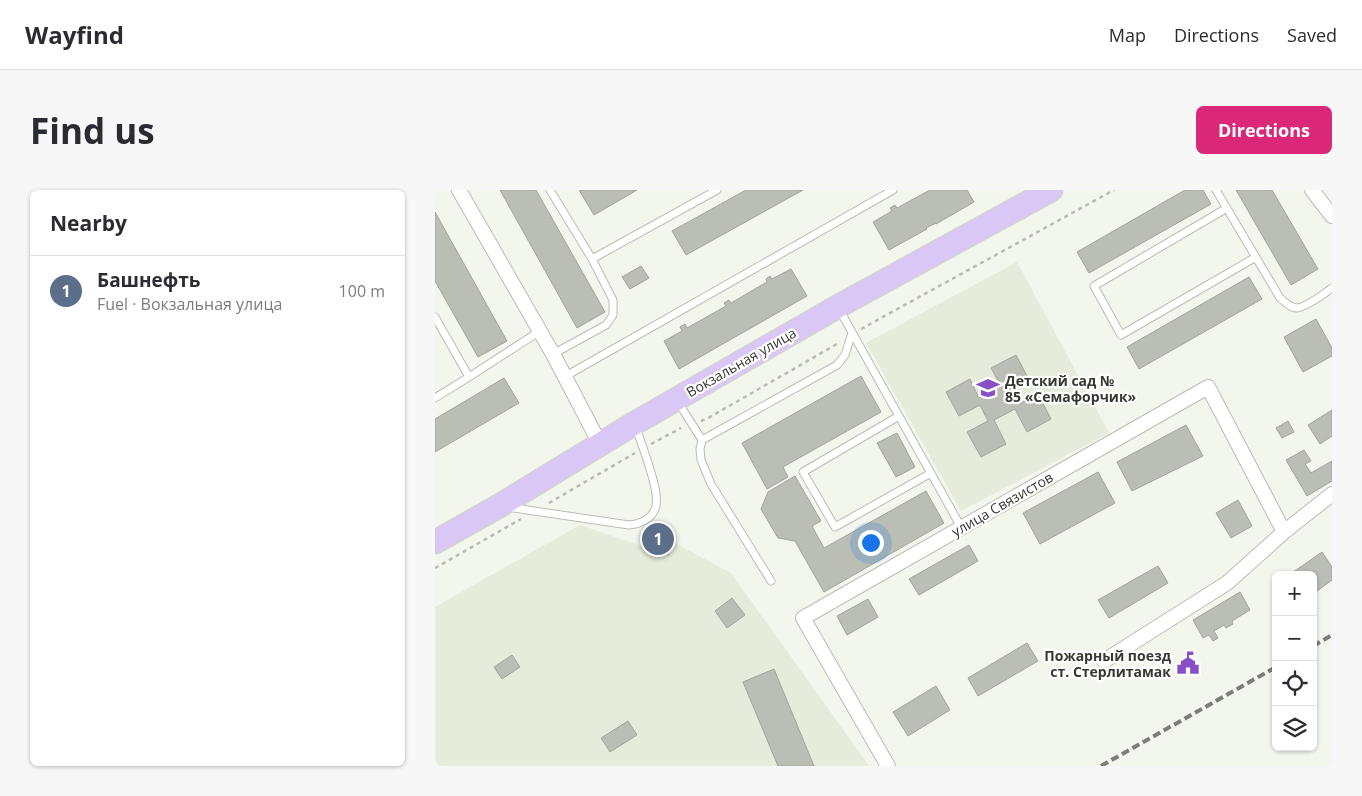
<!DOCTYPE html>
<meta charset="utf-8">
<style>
body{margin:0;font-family:"Open Sans",sans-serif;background:#f7f7f7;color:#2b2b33}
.controls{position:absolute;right:15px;bottom:15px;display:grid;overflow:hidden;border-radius:8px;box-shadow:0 1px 4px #0004}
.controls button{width:45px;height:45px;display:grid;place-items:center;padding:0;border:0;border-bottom:1px solid #e1e1e2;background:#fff;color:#2b2b33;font:25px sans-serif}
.you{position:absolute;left:435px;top:352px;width:18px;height:18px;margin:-12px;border:4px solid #fff;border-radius:50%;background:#1a73e8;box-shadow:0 0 0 8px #1a73e833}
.badge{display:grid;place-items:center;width:32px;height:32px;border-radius:50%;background:#db2777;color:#fff;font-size:16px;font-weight:700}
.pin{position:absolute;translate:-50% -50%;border:2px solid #fff;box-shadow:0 1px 5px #0006}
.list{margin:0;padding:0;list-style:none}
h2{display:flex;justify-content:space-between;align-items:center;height:65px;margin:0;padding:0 20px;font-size:21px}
h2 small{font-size:16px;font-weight:400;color:#7c7c81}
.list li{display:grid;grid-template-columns:32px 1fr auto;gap:15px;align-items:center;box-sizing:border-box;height:70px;padding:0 20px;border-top:1px solid #e1e1e2}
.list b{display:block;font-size:19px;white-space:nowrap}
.list p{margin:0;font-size:16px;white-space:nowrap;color:#7c7c81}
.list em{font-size:16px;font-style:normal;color:#7c7c81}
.icon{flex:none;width:28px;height:28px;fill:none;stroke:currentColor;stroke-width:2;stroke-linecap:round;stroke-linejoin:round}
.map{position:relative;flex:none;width:897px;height:576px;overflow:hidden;border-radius:8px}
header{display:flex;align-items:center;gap:30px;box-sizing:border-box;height:70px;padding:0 25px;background:#fff;border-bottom:1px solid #e1e1e2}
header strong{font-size:24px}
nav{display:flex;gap:28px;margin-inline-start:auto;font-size:18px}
.intro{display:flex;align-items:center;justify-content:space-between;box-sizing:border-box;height:120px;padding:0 30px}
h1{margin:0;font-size:35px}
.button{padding:12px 22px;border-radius:8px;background:#db2777;color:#fff;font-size:18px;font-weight:700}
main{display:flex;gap:30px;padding:0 30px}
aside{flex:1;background:#fff;border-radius:8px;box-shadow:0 1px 4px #0004}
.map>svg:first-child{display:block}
</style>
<header>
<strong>Wayfind</strong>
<nav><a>Map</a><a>Directions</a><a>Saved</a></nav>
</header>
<div class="intro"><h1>Find us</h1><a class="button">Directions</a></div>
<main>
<aside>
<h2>Nearby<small></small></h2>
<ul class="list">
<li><span class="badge" style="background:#5c6f8a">1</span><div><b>Башнефть</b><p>Fuel · Вокзальная улица</p></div><em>100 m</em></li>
</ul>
</aside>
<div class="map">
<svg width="897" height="576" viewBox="0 0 897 576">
<rect width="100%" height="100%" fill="#f2f6ec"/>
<path fill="#e5ecdb" d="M582,72L674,243L526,321L431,153Z
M145,335L233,365L238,352L296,383L434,576H0V417Z"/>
<path fill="#bbbeb5" stroke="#a1a49c" d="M65,0H101L170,122L142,138Z
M144,0H202L159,25Z
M311,0H368L251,65L237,41Z
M495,0H532L539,12L501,34V33L491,38L492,39L454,60L438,32L457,21L455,18L460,15L462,18Z
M750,0H768L776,14L654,83L642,62Z
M801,0H837L883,79L856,95Z
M0,22L72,151L43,167L0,91Z
M206,76L214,88L195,99L187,87Z
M356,79L372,106L244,179L229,151L247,141L245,137L250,134L252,138L291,116L289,113L294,110L296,113L332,92L331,89L335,86L337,89Z
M814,87L827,109L704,179L692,157Z
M881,129L897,158V166L868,182L849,147Z
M581,165L593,188L575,197L584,214L603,204L616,229L592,242L580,219L559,230L571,254L546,267L532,242L553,231L545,215L524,226L511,202L535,189L544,208L566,196L556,178Z
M426,186L446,222L348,277L353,287L332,299L307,253Z
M69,188L84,213L0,262V229Z
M897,220V246L885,254L873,235Z
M853,231L859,242L847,248L841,238Z
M751,235L768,266L697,301L682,272Z
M462,243L480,277L461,287L442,253Z
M869,260L876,271L870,274L876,283L897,271V291L872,306L851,270Z
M663,282L680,313L605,354L588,323Z
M360,286L386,331L377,336L389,358L491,301L509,333L389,402L360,351L343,348L326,319L333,302Z
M803,310L817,336L796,348L781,323Z
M216,339L239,347L233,365L210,357Z
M534,355L543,371L484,405L474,389Z
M887,362L897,377V390L878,404V385H854Z
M723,376L733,393L674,428L663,410Z
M805,402L815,420L797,431L798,434L791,438L789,435L779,441L783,448L778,451L774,445L768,448L758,430Z
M297,408L310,425L292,438L280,421Z
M433,409L443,427L412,445L402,426Z
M592,453L603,471L543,506L533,488Z
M77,465L85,477L67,489L59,477Z
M339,479L379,576H343L308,492Z
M501,496L515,520L473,546L458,522Z
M193,531L202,545L175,562L166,548Z"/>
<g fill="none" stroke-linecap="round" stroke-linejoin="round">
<defs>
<path id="service" d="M115,0L157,69L178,110V125L171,135L118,164
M781,0L845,108C850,112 855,118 862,118C872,117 889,104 897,98
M792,18L659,96L686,145L821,67
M157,69L282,0
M404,119L526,337
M0,127L34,187L105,141
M129,187L458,0
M0,208L34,187
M243,212L267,250
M464,226L368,282L400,337L496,283
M72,317L194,335C205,334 218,329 221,316C225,300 206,254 201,237
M336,391L276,294L266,270L265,259L267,250L402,175L410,165L417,143"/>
<path id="minor" d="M24,0L118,164L165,254
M877,0L897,26
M669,471L792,393L849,342L897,304
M453,576L368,428L773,197L849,342"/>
<path id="primary" d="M0,352L64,316L200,233L402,117L616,0"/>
</defs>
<use href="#service" stroke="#b9bdb4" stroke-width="9"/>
<use href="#minor" stroke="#b9bdb4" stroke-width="16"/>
<use href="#primary" stroke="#d3d3d3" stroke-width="25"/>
<path stroke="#b8bbb3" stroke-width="2.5" stroke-dasharray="4 4" stroke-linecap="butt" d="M426,139L679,0
M266,231L275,227L402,154
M216,254L246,238
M114,313L200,263
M0,378L86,329"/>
<use href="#service" stroke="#fff" stroke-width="7"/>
<use href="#minor" stroke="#fff" stroke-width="14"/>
<use href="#primary" stroke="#d9c7f5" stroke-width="22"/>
<path stroke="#7b7d78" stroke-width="4" stroke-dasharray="8 4" stroke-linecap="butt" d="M878,456L897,445
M666,576L841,477"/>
</g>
<defs>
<symbol id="school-bare" viewBox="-9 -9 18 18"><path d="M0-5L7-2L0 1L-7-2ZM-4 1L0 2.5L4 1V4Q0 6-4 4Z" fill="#8750c7" stroke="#fff" stroke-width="2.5" paint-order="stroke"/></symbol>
<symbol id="civic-bare" viewBox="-9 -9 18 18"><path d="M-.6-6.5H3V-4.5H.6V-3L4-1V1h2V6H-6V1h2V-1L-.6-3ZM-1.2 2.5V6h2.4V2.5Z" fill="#8750c7" stroke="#fff" stroke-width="2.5" paint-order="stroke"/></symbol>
</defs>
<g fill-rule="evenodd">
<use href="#school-bare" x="537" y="182" width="32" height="32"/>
<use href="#civic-bare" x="737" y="457" width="32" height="32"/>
</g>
<g text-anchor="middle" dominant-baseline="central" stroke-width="4.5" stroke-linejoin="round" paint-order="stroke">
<g font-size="14" fill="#373835" stroke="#fff">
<text transform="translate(306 172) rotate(-30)">Вокзальная улица</text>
<text transform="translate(567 314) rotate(-30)">улица Связистов</text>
</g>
<g font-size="14" font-weight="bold" fill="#373835" stroke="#fff" text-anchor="start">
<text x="570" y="190">Детский сад №<tspan x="570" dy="16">85 «Семафорчик»</tspan></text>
<text x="736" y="465" text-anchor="end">Пожарный поезд<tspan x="736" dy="16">ст. Стерлитамак</tspan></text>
</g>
</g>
</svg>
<div class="controls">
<button>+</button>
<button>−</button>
<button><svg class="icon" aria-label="locate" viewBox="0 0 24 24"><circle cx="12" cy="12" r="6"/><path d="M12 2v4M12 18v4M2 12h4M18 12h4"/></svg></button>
<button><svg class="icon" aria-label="layers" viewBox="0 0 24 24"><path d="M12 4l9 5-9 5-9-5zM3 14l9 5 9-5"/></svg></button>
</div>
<div class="you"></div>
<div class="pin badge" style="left:223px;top:349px;background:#5c6f8a">1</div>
</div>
</main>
